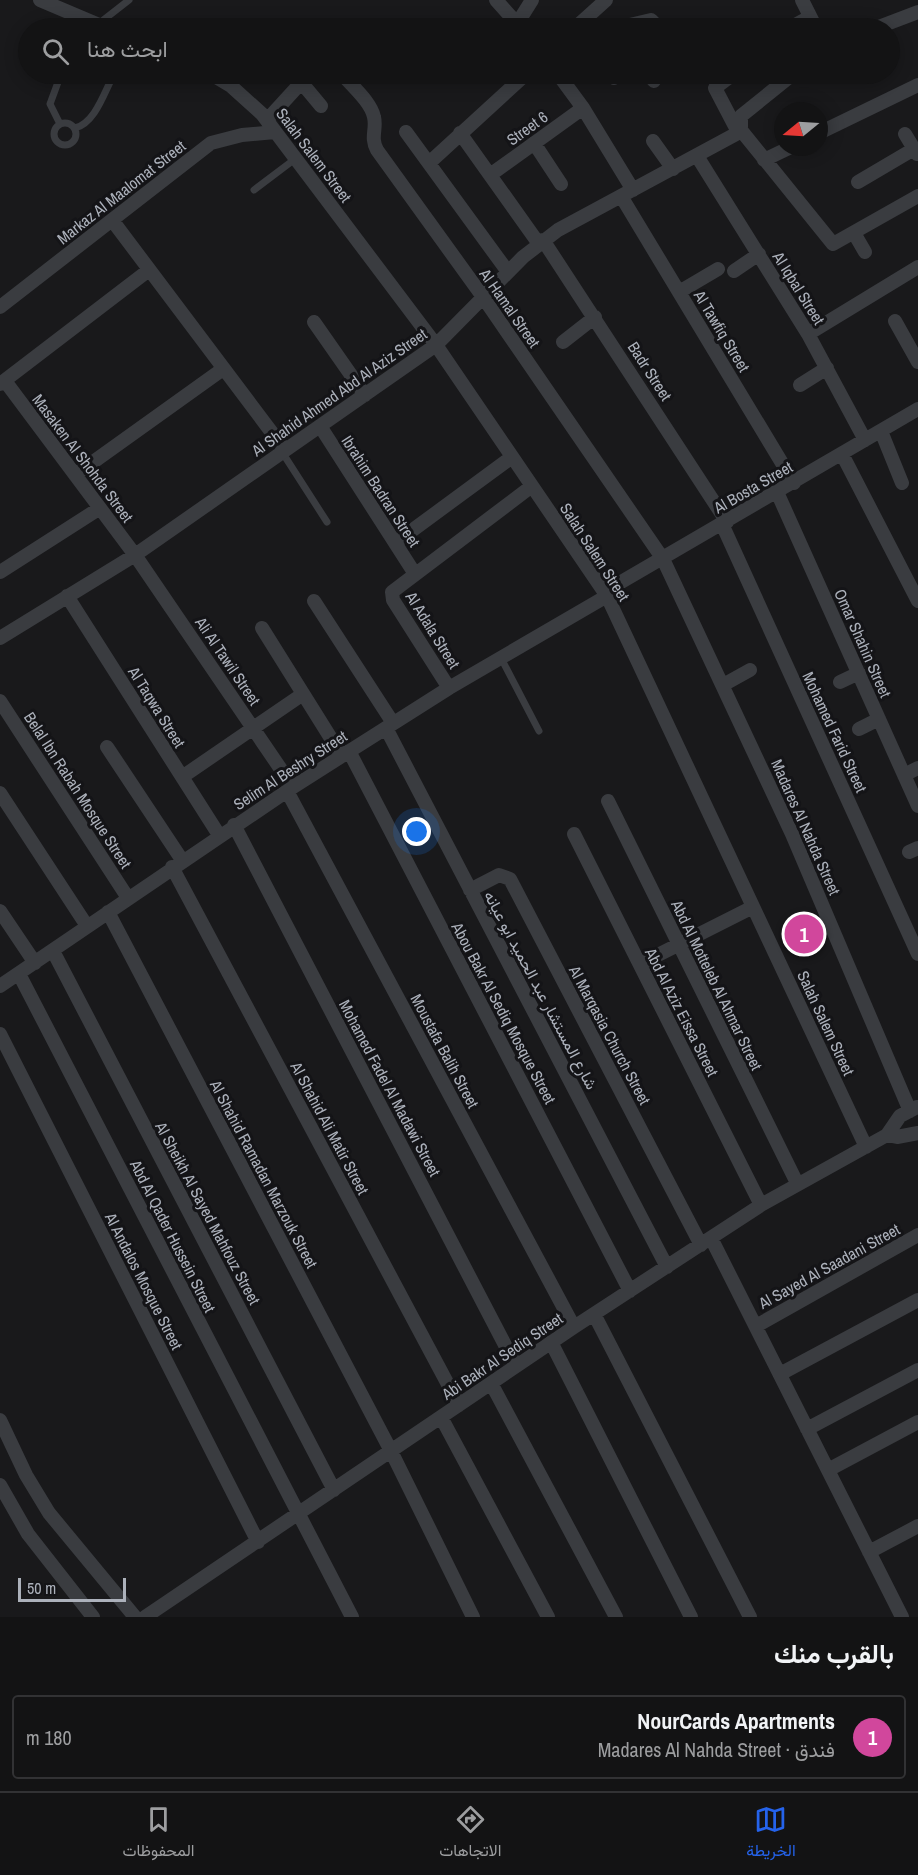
<!DOCTYPE html>
<html lang="ar">
<meta charset="utf-8">
<style>
body{margin:0;font-family:"Archivo Narrow",Vazirmatn,sans-serif;background:#1c1c1d;color:#f1f3f6;direction:rtl}
.compass{position:absolute;left:774px;top:102px;width:54px;height:54px;border-radius:50%;background:#131314;box-shadow:0 3px 15px #0003;rotate:252deg}
.scale{position:absolute;left:18px;bottom:15px;width:108px;box-sizing:border-box;padding-left:6px;border:3px solid #acb1bb;border-top:0;font-size:16px;line-height:21px;white-space:nowrap;color:#acb1bb;-webkit-text-stroke:4px #141417;paint-order:stroke}
.you{position:absolute;left:417px;top:832px;width:21px;height:21px;margin:-15px;border:4px solid #fff;border-radius:50%;background:#1a73e8;box-shadow:0 0 0 9px #1a73e833}
.badge{display:grid;place-items:center;width:39px;height:39px;border-radius:50%;background:#2563eb;color:#fff;font-size:20px;font-weight:700}
.pin{position:absolute;translate:-50% -50%;border:3px solid #fff;box-shadow:0 2px 6px #0006}
.list{margin:0;padding:0;list-style:none}
h2{display:flex;justify-content:space-between;align-items:center;height:78px;margin:0;padding:0 24px;font-size:26px}
h2 small{font-size:20px;font-weight:400;color:#9d9ea0}
.list li{display:grid;grid-template-columns:39px 1fr auto;gap:18px;align-items:center;box-sizing:border-box;height:84px;margin:0 12px 12px;padding:0 12px;border:2px solid #323234;border-radius:6px}
.list b{display:block;font-size:22px;white-space:nowrap}
.list p{margin:0;font-size:20px;white-space:nowrap;color:#9d9ea0}
.list em{font-size:20px;font-style:normal;color:#9d9ea0}
.icon{flex:none;width:33px;height:33px;fill:none;stroke:currentColor;stroke-width:2;stroke-linecap:round;stroke-linejoin:round}
.map{position:relative;flex:none;width:918px;height:1617px;overflow:hidden;direction:ltr}
.search{position:absolute;background:#131314;box-shadow:0 3px 15px #0003;left:18px;right:18px;top:18px;height:66px;display:flex;align-items:center;gap:15px;box-sizing:border-box;padding:0 21px;border-radius:33px;color:#9d9ea0;font-size:22px}
.sheet{height:174px;background:#131314}
nav{display:flex;justify-content:space-around;align-items:center;box-sizing:border-box;height:84px;border-top:2px solid #323234;background:#131314;font-size:16px;color:#9d9ea0}
nav a{display:grid;justify-items:center;gap:3px}
nav .on{color:#2563eb}
.map>svg:first-child{display:block}
</style>
<div class="map">
<svg width="918" height="1617" viewBox="0 0 918 1617">
<rect width="100%" height="100%" fill="#19191b"/>
<g fill="none" stroke-linecap="round" stroke-linejoin="round">
<path stroke="#3a3c40" stroke-width="7" d="M97,25L129,0
M54 134a11 11 0 1 1 22 0a11 11 0 1 1-22 0Z
M60,124L50,104L61,74
M75,128C95,123 104,93 113,76
M254,190L295,159
M282,452L327,522
M501,658L539,731"/>
<path stroke="#3a3c40" stroke-width="14" d="M40,0L106,28
M496,0L521,28
M802,0L816,28
M517,24L532,0
M575,28L606,0
M617,28L651,20L659,28
M733,28L758,25L766,28
M790,28L810,17
M876,28L918,12
M211,74L231,86L262,114L436,345L607,596L866,1147
M342,74C352,86 371,102 374,117C377,129 370,137 377,150L483,297L663,559L792,834L910,1111
M558,74L583,108L633,190
M608,74L614,78L621,74
M648,74L654,81
M731,76L715,88L738,132
M301,82L321,106
M267,120L309,74
M740,129L833,244L918,196
M406,132L508,272
M460,133L539,244
M819,133L918,85
M905,134L917,154
M653,141L673,169
M534,143L561,184
M697,156L808,334L865,440
M764,160L791,147
M429,163L526,74
M490,175L583,108
M858,182L914,149
M621,196L794,483
M112,220L285,450
M854,233L865,252
M543,240L727,522
M734,271L759,254
M679,292L718,269
M0,307L211,143L242,135L275,132
M895,321L918,362
M314,322L365,395
M808,334L918,267
M563,342L595,317
M5,381L135,555L293,787
M0,384L149,270
M800,385L827,368
M320,426L415,574
M881,431L902,483
M842,454L918,601
M75,475L223,369
M777,492L918,806
M722,524L918,954
M395,543L512,457
M0,572L100,508
M604,592L918,409
M67,596L219,835
M314,601L393,723
M262,628L342,756
M0,638L135,555L436,345L523,257L558,230L736,134L741,127V116L793,74
M840,682L859,673
M723,685L750,670
M449,688L393,600L392,592L532,486
M0,701L128,898
M386,728L667,1267
M859,729L879,719
M107,747L182,860
M349,751L630,1291
M904,775L918,768
M182,777L303,694
M287,791L574,1327
M0,793L87,926
M608,801L797,1183
M234,825L516,1366
M574,834L761,1205
M909,852L918,848
M172,867L459,1405
M470,890L499,875L510,879L701,1245
M0,911L35,963
M108,912L391,1451L473,1617
M53,951L334,1490
M640,964L753,907
M19,974L352,1617
M0,986L293,787L449,688L607,596
M0,1034L258,1542
M887,1135L897,1137L918,1133
M711,1238L902,1617
M594,1314L750,1617
M756,1326L918,1235
M551,1342L691,1617
M780,1374L918,1300
M491,1383L616,1617
M441,1417L548,1617
M0,1420L26,1475L49,1513L135,1617
M807,1429L918,1370
M828,1470L918,1422
M0,1485L28,1534L93,1617
M869,1552L918,1526
M145,1617L574,1327L761,1205L887,1135L900,1116L917,1107"/>
</g>
<g text-anchor="middle" dominant-baseline="central" stroke-width="6" stroke-linejoin="round" paint-order="stroke">
<g font-size="16" fill="#acb1bb" stroke="#141417">
<text transform="translate(527 128) rotate(-36)">Street 6</text>
<text transform="translate(314 155) rotate(53)">Salah Salem Street</text>
<text transform="translate(121 192) rotate(-38)">Markaz Al Maalomat Street</text>
<text transform="translate(799 288) rotate(58)">Al Iqbal Street</text>
<text transform="translate(510 308) rotate(55)">Al Hamal Street</text>
<text transform="translate(722 331) rotate(59)">Al Tawfiq Street</text>
<text transform="translate(650 371) rotate(57)">Badr Street</text>
<text transform="translate(339 392) rotate(-35)">Al Shahid Ahmed Abd Al Aziz Street</text>
<text transform="translate(83 458) rotate(53)">Masaken Al Shohda Street</text>
<text transform="translate(753 487) rotate(-30)">Al Bosta Street</text>
<text transform="translate(381 491) rotate(57)">Ibrahim Badran Street</text>
<text transform="translate(595 552) rotate(57)">Salah Salem Street</text>
<text transform="translate(433 630) rotate(58)">Al Adala Street</text>
<text transform="translate(863 643) rotate(66)">Omar Shahin Street</text>
<text transform="translate(228 661) rotate(56)">Ali Al Tawil Street</text>
<text transform="translate(157 707) rotate(58)">Al Taqwa Street</text>
<text transform="translate(835 732) rotate(65)">Mohamed Farid Street</text>
<text transform="translate(290 770) rotate(-33)">Selim Al Beshry Street</text>
<text transform="translate(78 790) rotate(57)">Belal Ibn Rabah Mosque Street</text>
<text transform="translate(806 827) rotate(66)">Madares Al Nahda Street</text>
<text transform="translate(717 985) rotate(64)">Abd Al Motteleb Al Ahmar Street</text>
<text transform="translate(541 990) rotate(62)">شارع المستشار عبد الحميد ابو عيانه</text>
<text transform="translate(682 1012) rotate(63)">Abd Al Aziz Eissa Street</text>
<text transform="translate(504 1013) rotate(62)">Abou Bakr Al Sediq Mosque Street</text>
<text transform="translate(826 1023) rotate(65)">Salah Salem Street</text>
<text transform="translate(610 1035) rotate(62)">Al Marqasia Church Street</text>
<text transform="translate(445 1051) rotate(62)">Moustafa Balih Street</text>
<text transform="translate(390 1088) rotate(62)">Mohamed Fadel Al Madawi Street</text>
<text transform="translate(330 1128) rotate(62)">Al Shahid Ali Matir Street</text>
<text transform="translate(264 1174) rotate(62)">Al Shahid Ramadan Marzouk Street</text>
<text transform="translate(208 1213) rotate(62)">Al Sheikh Al Sayed Mahfouz Street</text>
<text transform="translate(173 1236) rotate(63)">Abd Al Qader Hussein Street</text>
<text transform="translate(829 1266) rotate(-29)">Al Sayed Al Saadani Street</text>
<text transform="translate(144 1281) rotate(63)">Al Andalos Mosque Street</text>
<text transform="translate(502 1356) rotate(-34)">Abi Bakr Al Sediq Street</text>
</g>
</g>
</svg>
<svg class="compass" viewBox="-18 -18 36 36"><path d="M0-13l5 13h-10z" fill="#e53935"/><path d="M0 13l5-13h-10z" fill="#9d9ea0"/></svg>
<div class="scale">50 m</div>
<div class="you"></div>
<div class="pin badge" style="left:804px;top:934px;background:#d1479c">1</div>
<div class="search"><svg class="icon" aria-label="search" viewBox="0 0 24 24"><circle cx="10" cy="10" r="6"/><path d="M15 15l6 6"/></svg>ابحث هنا</div>
</div>
<section class="sheet">
<h2>بالقرب منك<small></small></h2>
<ul class="list">
<li><span class="badge" style="background:#d1479c">1</span><div><b>NourCards Apartments</b><p>فندق · Madares Al Nahda Street</p></div><em>180 m</em></li>
</ul>
</section>
<nav>
<a class="on"><svg class="icon" aria-label="map" viewBox="0 0 24 24"><path d="M3 6l6-2 6 2 6-2v14l-6 2-6-2-6 2zM9 4v14M15 6v14"/></svg>الخريطة</a>
<a><svg class="icon" aria-label="directions" viewBox="0 0 24 24"><path d="M12 3l9 9-9 9-9-9zM9 14v-3h6M13 9l2 2-2 2"/></svg>الاتجاهات</a>
<a><svg class="icon" aria-label="saved" viewBox="0 0 24 24"><path d="M7 4h10v16l-5-4-5 4z"/></svg>المحفوظات</a>
</nav>
